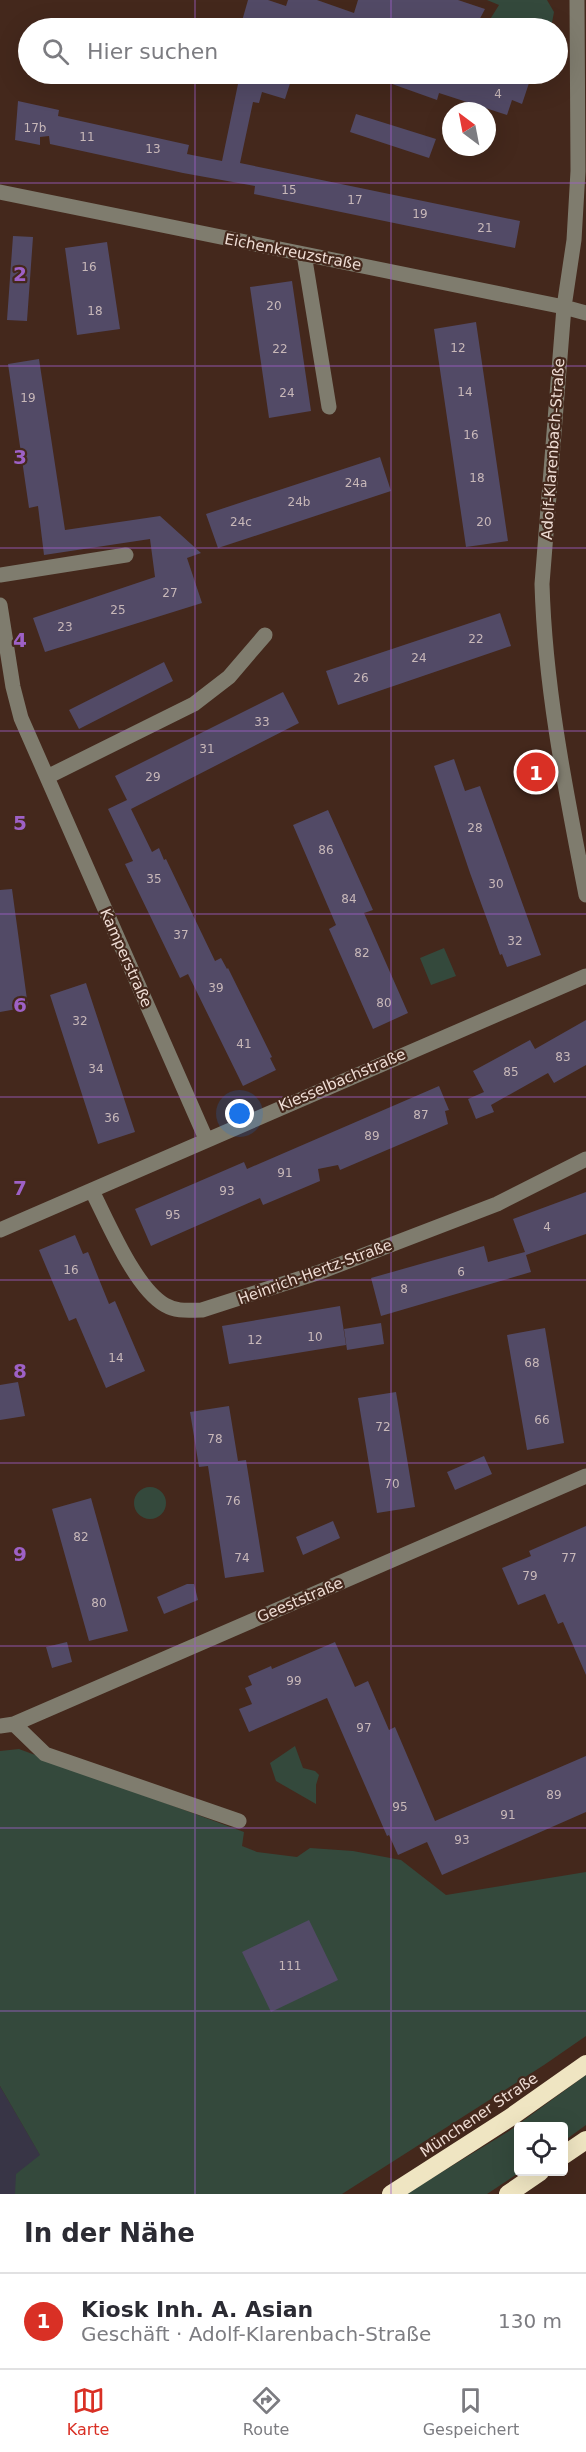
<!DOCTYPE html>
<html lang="de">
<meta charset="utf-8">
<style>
body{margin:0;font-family:"DejaVu Sans",sans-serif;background:#f2f2f3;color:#2b2b33}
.controls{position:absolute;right:18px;bottom:18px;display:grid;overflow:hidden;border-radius:6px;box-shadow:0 6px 24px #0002}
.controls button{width:54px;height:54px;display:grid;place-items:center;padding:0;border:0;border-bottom:2px solid #e1e1e2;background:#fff;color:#2b2b33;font:30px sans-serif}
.compass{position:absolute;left:442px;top:102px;width:54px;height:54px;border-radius:50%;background:#fff;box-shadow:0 6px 24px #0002;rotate:328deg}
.you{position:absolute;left:240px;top:1114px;width:21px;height:21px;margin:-15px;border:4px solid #fff;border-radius:50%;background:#1a73e8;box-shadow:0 0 0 9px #1a73e833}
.badge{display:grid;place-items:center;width:39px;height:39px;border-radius:50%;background:#d93025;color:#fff;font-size:20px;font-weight:700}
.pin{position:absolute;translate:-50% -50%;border:3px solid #fff;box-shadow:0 2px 6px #0006}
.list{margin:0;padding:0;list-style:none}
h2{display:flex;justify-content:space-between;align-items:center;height:78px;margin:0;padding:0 24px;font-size:26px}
h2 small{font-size:20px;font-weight:400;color:#7c7c81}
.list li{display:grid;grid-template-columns:39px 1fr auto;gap:18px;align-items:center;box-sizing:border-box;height:96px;padding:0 24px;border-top:2px solid #e1e1e2}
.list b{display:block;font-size:22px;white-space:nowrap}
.list p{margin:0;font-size:20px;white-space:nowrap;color:#7c7c81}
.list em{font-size:20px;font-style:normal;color:#7c7c81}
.icon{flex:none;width:33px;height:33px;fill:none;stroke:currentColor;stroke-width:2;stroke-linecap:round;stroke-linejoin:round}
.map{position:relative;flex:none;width:586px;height:2194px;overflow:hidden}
.search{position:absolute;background:#fff;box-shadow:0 6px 24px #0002;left:18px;right:18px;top:18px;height:66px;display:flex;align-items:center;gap:15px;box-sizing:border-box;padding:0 21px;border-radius:33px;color:#7c7c81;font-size:22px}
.sheet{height:174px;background:#fff}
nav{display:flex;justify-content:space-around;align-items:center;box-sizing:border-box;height:84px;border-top:2px solid #e1e1e2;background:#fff;font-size:16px;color:#7c7c81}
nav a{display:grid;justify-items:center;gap:3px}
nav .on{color:#d93025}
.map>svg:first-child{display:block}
</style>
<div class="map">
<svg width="586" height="2194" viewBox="0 0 586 2194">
<rect width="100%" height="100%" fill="#44281c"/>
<path fill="#383546" d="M0,2086L63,2194H0Z"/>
<path fill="#34493c" d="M487,0H547L554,12L551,28H511L489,21L499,5Z
M444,948L456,976L431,985L420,958Z
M134 1503a16 16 0 1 1 32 0a16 16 0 1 1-32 0Z
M295,1746L303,1768L315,1771L319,1775L316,1785V1804L276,1781L270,1763Z
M19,1749L244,1832L242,1846L257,1852L297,1857L310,1848L353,1851L401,1860L446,1895L586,1872V2036L544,2065L342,2194H15L16,2174L40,2155L0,2086V1751Z
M586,2075V2125L564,2141V2126H518L520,2172L487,2194H406L509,2131Z"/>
<path fill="#524a66" d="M248,0H268L286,6L288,0H317L354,13L358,0H458L485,9L475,28H331L310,22L308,28H240Z
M219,74H293L285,99L262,92L259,103L253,102L240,163L520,221L515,248L254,194L255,186L183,173L50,144L49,136L40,137V145L15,140L18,101L59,110L58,116L189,145L187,154L222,161L238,84L218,77Z
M367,74H532L522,104L512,100L507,115L439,93L437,100L367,75Z
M356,114L436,139L429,158L350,132Z
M13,236L33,237L27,321L7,320Z
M107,242L120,329L77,335L65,248Z
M292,281L311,411L269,418L250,287Z
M476,322L508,541L466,547L434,329Z
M39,359L65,530L160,516L201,553L187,558L202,603L45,652L33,618L155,577L150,539L44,555L38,506L29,508L8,364Z
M380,457L391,491L218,548L206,514Z
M500,613L511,646L338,705L326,671Z
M164,662L173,681L79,729L69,710Z
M283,692L299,723L131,809L152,852L159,848L164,860L166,859L215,961L221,958L227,969L228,968L272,1057L270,1058L276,1070L243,1086L188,974L180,978L125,864L133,861L108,809L127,800L115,776Z
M454,759L465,791L480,786L541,955L507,967L502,954L500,955L470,873L434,766Z
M328,810L373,910L364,913L408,1013L373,1029L329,929L336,925L293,825Z
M12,889L28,1007L0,1012V890Z
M86,983L135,1132L98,1144L50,995Z
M586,1020V1065L554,1083L548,1073L491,1105L494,1112L476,1119L468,1099L484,1092L473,1071L530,1040L535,1049Z
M439,1086L449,1110L445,1111L448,1124L340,1170L338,1165L318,1169L320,1181L263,1205L260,1198L151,1246L135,1209L244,1162L247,1169Z
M586,1192V1234L526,1255L531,1272L381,1316L371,1278L484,1246L488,1262L525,1252L513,1219Z
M75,1235L83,1254L88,1252L109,1304L115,1301L145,1371L106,1388L76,1318L69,1321L39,1250Z
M340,1306L346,1345L229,1364L222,1326Z
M381,1323L384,1344L347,1350L344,1329Z
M545,1328L564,1443L527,1450L507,1335Z
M18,1382L25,1416L0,1420V1385Z
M396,1392L415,1507L377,1513L358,1398Z
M229,1406L238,1461L246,1460L264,1572L225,1578L208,1466L199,1467L190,1412Z
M484,1456L492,1474L455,1490L447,1472Z
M91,1498L128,1631L89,1641L52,1509Z
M333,1521L340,1538L303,1555L296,1537Z
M586,1526V1675L563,1622L558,1624L545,1594L518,1605L502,1568L531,1556L529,1551Z
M187,1584H194L198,1600L164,1614L157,1597Z
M67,1642L72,1662L52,1668L46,1647Z
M335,1642L355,1687L368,1681L389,1730L395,1727L435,1821L586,1756V1812L442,1875L427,1842L398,1855L389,1835L387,1836L327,1698L249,1732L239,1709L252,1704L245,1688L252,1685L248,1676L271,1666L272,1669Z
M309,1920L338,1980L271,2012L242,1952Z"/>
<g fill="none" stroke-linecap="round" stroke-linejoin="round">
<path stroke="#7f7c6e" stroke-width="15" d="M577,0L578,171L574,240L564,307L542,584C545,689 566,792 586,895
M0,192L564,307L586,313
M304,254L329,407
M0,575L126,555
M0,605L13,687L21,718L206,1139
M47,777L194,704L229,677L265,635
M92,1191C108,1222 135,1288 165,1305C177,1312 189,1310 202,1310L320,1272L497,1204L586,1159
M0,1230L586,976
M14,1724L45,1754L239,1821
M0,1726L14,1724L586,1476"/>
<path stroke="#efe5c2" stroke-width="18" d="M564,2155L586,2140
M391,2194L511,2117L586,2064
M508,2194L540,2172"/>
</g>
<path fill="none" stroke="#9e61c6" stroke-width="1.5" stroke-opacity="0.55" d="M195,0V28M391,0V28M195,74V2194M391,74V2194M0,183H586M0,366H586M0,548H586M0,731H586M0,914H586M0,1097H586M0,1280H586M0,1463H586M0,1646H586M0,1828H586M0,2011H586"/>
<g text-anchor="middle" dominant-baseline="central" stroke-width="4.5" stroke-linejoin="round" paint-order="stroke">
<g font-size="12" fill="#c8b8b9">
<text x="498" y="94">4</text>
<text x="35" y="128">17b</text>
<text x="87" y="137">11</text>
<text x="153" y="149">13</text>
<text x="289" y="190">15</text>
<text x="355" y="200">17</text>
<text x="420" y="214">19</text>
<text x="485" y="228">21</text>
<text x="89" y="267">16</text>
<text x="274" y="306">20</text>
<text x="95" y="311">18</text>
<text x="458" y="348">12</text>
<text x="280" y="349">22</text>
<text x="465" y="392">14</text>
<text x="287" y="393">24</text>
<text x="28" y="398">19</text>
<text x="471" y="435">16</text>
<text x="477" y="478">18</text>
<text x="356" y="483">24a</text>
<text x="299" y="502">24b</text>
<text x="241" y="522">24c</text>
<text x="484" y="522">20</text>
<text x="170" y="593">27</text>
<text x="118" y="610">25</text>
<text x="65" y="627">23</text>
<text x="476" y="639">22</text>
<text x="419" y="658">24</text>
<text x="361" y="678">26</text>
<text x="262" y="722">33</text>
<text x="207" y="749">31</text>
<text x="153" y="777">29</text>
<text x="475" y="828">28</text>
<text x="326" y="850">86</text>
<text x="154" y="879">35</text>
<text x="496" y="884">30</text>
<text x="349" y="899">84</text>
<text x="181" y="935">37</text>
<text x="515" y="941">32</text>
<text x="362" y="953">82</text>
<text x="216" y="988">39</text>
<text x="384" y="1003">80</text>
<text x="80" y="1021">32</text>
<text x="244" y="1044">41</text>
<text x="563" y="1057">83</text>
<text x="96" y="1069">34</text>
<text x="511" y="1072">85</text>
<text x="421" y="1115">87</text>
<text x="112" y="1118">36</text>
<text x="372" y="1136">89</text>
<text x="285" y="1173">91</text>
<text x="227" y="1191">93</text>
<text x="173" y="1215">95</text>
<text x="547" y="1227">4</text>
<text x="71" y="1270">16</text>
<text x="461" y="1272">6</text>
<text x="404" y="1289">8</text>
<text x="315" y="1337">10</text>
<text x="255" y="1340">12</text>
<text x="116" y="1358">14</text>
<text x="532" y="1363">68</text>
<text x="542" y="1420">66</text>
<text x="383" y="1427">72</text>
<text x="215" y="1439">78</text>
<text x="392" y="1484">70</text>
<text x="233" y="1501">76</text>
<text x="81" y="1537">82</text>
<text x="242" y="1558">74</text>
<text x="569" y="1558">77</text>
<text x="530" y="1576">79</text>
<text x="99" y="1603">80</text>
<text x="294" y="1681">99</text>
<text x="364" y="1728">97</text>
<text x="554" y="1795">89</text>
<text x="400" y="1807">95</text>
<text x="508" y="1815">91</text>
<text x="462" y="1840">93</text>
<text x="290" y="1966">111</text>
</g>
<g font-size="15" fill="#efddd5" stroke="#44281c">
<text transform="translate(293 252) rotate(11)">Eichenkreuzstraße</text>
<text transform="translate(553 449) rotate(-86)">Adolf-Klarenbach-Straße</text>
<text transform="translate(126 958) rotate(66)">Kamperstraße</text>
<text transform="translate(342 1080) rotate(-23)">Kiesselbachstraße</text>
<text transform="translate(315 1272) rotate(-20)">Heinrich-Hertz-Straße</text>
<text transform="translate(300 1600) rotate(-23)">Geeststraße</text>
<text transform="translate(479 2115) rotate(-34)">Münchener Straße</text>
</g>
</g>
<g font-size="20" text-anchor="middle" font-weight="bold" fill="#9e61c6" stroke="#44281c" stroke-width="4.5" stroke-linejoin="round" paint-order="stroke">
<text x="20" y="281">2</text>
<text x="20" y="464">3</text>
<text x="20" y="647">4</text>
<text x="20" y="830">5</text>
<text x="20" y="1012">6</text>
<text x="20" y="1195">7</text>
<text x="20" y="1378">8</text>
<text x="20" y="1561">9</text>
</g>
</svg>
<div class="controls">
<button><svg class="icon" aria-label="locate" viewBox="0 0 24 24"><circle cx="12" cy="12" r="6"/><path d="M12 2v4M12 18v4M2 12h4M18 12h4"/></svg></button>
</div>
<svg class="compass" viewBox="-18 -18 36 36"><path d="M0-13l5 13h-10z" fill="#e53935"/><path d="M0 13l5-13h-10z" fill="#7c7c81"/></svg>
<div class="you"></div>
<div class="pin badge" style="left:536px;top:772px">1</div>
<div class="search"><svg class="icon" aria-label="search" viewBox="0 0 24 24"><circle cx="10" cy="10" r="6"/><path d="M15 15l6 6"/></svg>Hier suchen</div>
</div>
<section class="sheet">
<h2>In der Nähe<small></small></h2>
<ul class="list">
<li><span class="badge">1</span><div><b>Kiosk Inh. A. Asian</b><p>Geschäft · Adolf-Klarenbach-Straße</p></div><em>130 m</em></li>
</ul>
</section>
<nav>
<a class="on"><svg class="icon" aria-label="map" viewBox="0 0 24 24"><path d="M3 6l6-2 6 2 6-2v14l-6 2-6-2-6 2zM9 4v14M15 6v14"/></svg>Karte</a>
<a><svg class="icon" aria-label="directions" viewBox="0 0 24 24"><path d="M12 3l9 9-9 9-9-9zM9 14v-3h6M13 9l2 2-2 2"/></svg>Route</a>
<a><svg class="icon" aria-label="saved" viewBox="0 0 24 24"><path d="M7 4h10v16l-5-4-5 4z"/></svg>Gespeichert</a>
</nav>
